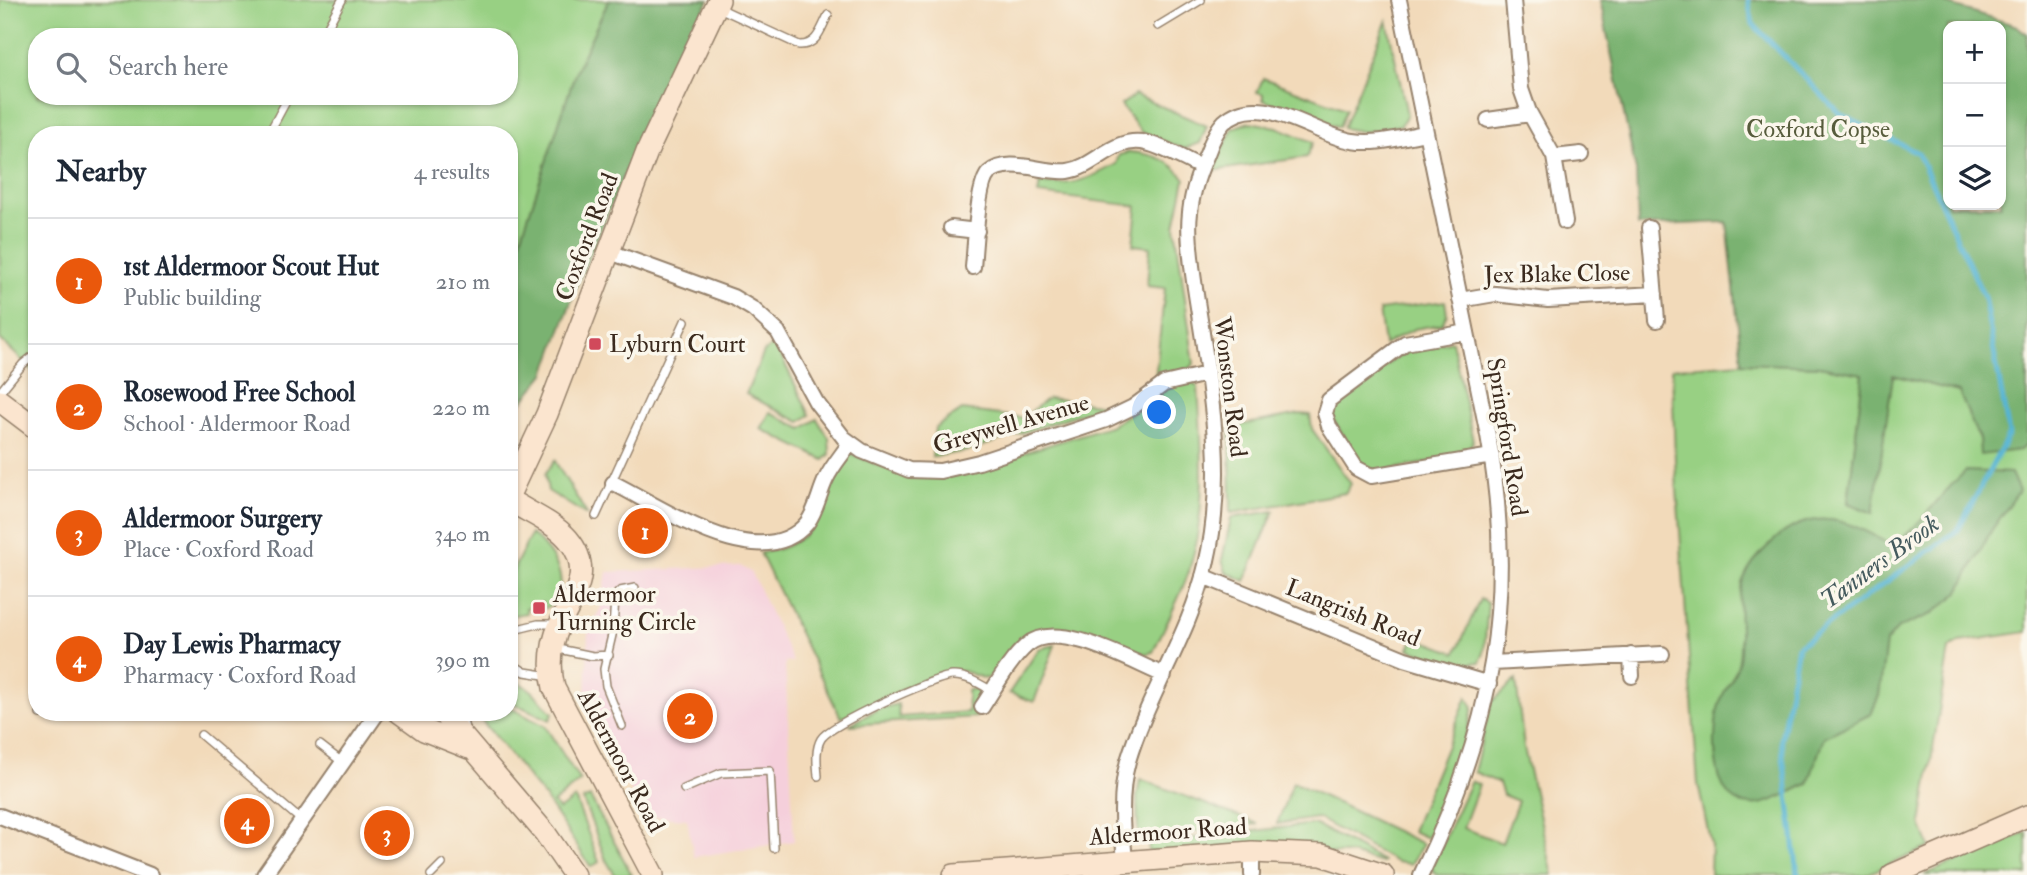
<!DOCTYPE html>
<meta charset="utf-8">
<style>
body{margin:0;font-family:"IM FELL Double Pica",serif;background:#f6f6f7;color:#1f2937}
.controls{position:absolute;right:21px;top:21px;display:grid;overflow:hidden;border-radius:14px;box-shadow:0 2px 5px #0004}
.controls button{width:63px;height:63px;display:grid;place-items:center;padding:0;border:0;border-bottom:2px solid #e0e1e3;background:#fff;color:#1f2937;font:35px sans-serif}
.you{position:absolute;left:1160px;top:413px;width:24px;height:24px;margin:-18px;border:5px solid #fff;border-radius:50%;background:#1a73e8;box-shadow:0 0 0 10px #1a73e833}
.badge{display:grid;place-items:center;width:46px;height:46px;border-radius:50%;background:#ea580c;color:#fff;font-size:23px;font-weight:700}
.pin{position:absolute;translate:-50% -50%;border:4px solid #fff;box-shadow:0 2px 7px #0006}
.list{margin:0;padding:0;list-style:none}
h2{display:flex;justify-content:space-between;align-items:center;height:91px;margin:0;padding:0 28px;font-size:30px}
h2 small{font-size:23px;font-weight:400;color:#747a83}
.list li{display:grid;grid-template-columns:46px 1fr auto;gap:21px;align-items:center;box-sizing:border-box;height:126px;padding:0 28px;border-top:2px solid #e0e1e3}
.list b{display:block;font-size:26px;white-space:nowrap}
.list p{margin:0;font-size:23px;white-space:nowrap;color:#747a83}
.list em{font-size:23px;font-style:normal;color:#747a83}
.icon{flex:none;width:38px;height:38px;fill:none;stroke:currentColor;stroke-width:2;stroke-linecap:round;stroke-linejoin:round}
.map{position:relative;flex:none;width:2027px;height:875px;overflow:hidden}
.search{position:absolute;background:#fff;box-shadow:0 2px 5px #0004;left:28px;top:28px;width:490px;height:77px;display:flex;align-items:center;gap:18px;box-sizing:border-box;padding:0 24px;border-radius:28px;color:#747a83;font-size:26px}
.panel{position:absolute;background:#fff;box-shadow:0 2px 5px #0004;left:28px;top:126px;width:490px;height:595px;border-radius:28px}
.map>svg:first-child{display:block}
</style>
<div class="map">
<svg width="2027" height="875" viewBox="0 0 2027 875">
<rect width="100%" height="100%" fill="#fbf7ec"/>
<filter id="ink" filterUnits="userSpaceOnUse"><feTurbulence type="fractalNoise" baseFrequency=".0143" numOctaves="2"/><feDisplacementMap in="SourceGraphic" scale="14" xChannelSelector="R" yChannelSelector="G"/><feConvolveMatrix kernelMatrix="1 2 1 2 8 2 1 2 1" color-interpolation-filters="sRGB"/></filter>
<filter id="wash" filterUnits="userSpaceOnUse"><feTurbulence type="fractalNoise" baseFrequency=".00686" numOctaves="4" result="noise"/><feDisplacementMap in="SourceGraphic" scale="28" xChannelSelector="R" yChannelSelector="G"/><feGaussianBlur stdDeviation="1.57" result="paint"/><feColorMatrix in="noise" values="0 0 0 0 0 0 0 0 0 0 0 0 0 0 0 0 0 1.4 0 .05"/><feComposite in="paint" operator="in"/></filter>
<g filter="url(#wash)">
<rect width="100%" height="100%" fill="#f2daba"/>
<path fill="#f5cfdb" d="M740,566L752,573L793,662H785L794,841L694,857L687,819L645,816L597,729L586,702L588,634L601,607L607,572Z"/>
<path fill="#98d083" stroke="#6a7d50" stroke-width="2" fill-rule="evenodd" d="M0,0H609L577,68L509,275V135H37V375L0,339ZM37,37H509V96H37Z
M1387,20L1407,114L1401,125L1364,132L1343,128Z
M1263,78L1346,109L1339,127L1263,100V94L1257,92Z
M1135,95L1207,126L1200,143L1184,149L1141,132L1121,105Z
M1249,122L1277,127L1313,142L1307,157L1212,171L1233,128Z
M1130,152C1153,154 1172,160 1185,179L1175,226L1194,364L1190,368L1155,379L1165,288L1147,286L1150,247L1133,245L1137,206L1038,194L1040,183C1071,187 1090,179 1116,164L1119,155Z
M1445,301L1447,314L1442,324L1414,329L1384,345L1379,310Z
M1452,341L1473,441L1467,455L1379,472L1363,466L1333,420L1334,405L1342,395L1407,351Z
M775,344L810,415L800,422L746,394L764,352Z
M1742,363L1819,366L1863,374L1848,503L1872,512L1893,375L1959,392L1980,439L2020,450L2027,444V632L1959,642L1949,649L1921,824L1930,847L1865,875H1710L1711,845L1698,784L1675,461L1672,368Z
M1191,382L1198,387C1202,448 1207,509 1190,568C1181,597 1165,625 1153,652L1145,654C1103,638 1052,611 1013,647C1002,658 1000,671 986,679L963,671L937,674L841,718L760,553C817,546 825,507 842,459L848,452C889,469 902,480 949,476L1112,425L1172,386Z
M1048,398L1106,405L967,451L932,457L935,428L962,410L1023,418Z
M770,412L802,429L817,419L829,438L830,454L824,460L761,429Z
M1300,414L1310,415L1312,429L1351,484L1345,493L1231,513L1230,427Z
M555,460L556,463L588,516L548,491L545,474Z
M1274,511L1245,581L1226,572L1222,560L1231,518Z
M531,534C553,550 578,590 544,609L542,603L526,608L527,613L509,616V578Z
M1480,599L1488,603L1484,653L1480,662L1458,665L1409,649L1414,637L1456,653Z
M1055,645L1034,702L1009,693L1039,649Z
M509,677L531,690L553,713L550,720L509,701Z
M1516,680L1524,748L1553,875H1437L1431,868L1471,781L1479,785L1463,828L1502,843L1518,801L1503,795L1499,783L1474,772L1491,703Z
M975,689L978,693L976,706L980,709L976,717L849,725L878,709L898,704L899,717L968,712L967,690Z
M1467,697L1473,707C1463,753 1448,796 1427,838L1412,831Z
M509,707L545,726L580,781L553,803L559,810L575,798L599,862L591,867L545,798L475,712H509Z
M1140,779L1258,824L1148,837L1138,831L1137,797Z
M1293,782L1423,844L1411,864L1396,862L1317,818L1277,824Z
M590,797L632,875H615L606,860L583,800Z
M1314,824L1383,861L1382,863L1350,854L1149,852L1148,843Z
M2027,832V875H1924Z"/>
<path fill="#7ab271" stroke="#5a6e48" stroke-width="2" fill-rule="evenodd" d="M609,0H709L634,152L579,280L545,374L509,418V275L577,68Z
M1600,0H1934L2017,26L2027,34V444L2020,450L1980,455L1979,439L1959,392L1893,375L1873,513L1848,503L1863,374L1819,366L1742,363L1727,222L1638,226L1636,171ZM1948,26H2001V205H1948Z
M1966,471L2011,473L2019,491L1991,531L1958,593L1932,614L1898,628L1886,642L1879,696L1871,714L1824,737L1808,784C1793,790 1775,802 1759,804C1710,813 1712,739 1718,709C1721,693 1730,684 1736,670C1746,646 1734,606 1743,580C1749,565 1760,553 1772,542C1813,504 1849,520 1892,546C1922,525 1939,494 1966,471Z"/>
<g fill="none" stroke-linecap="round" stroke-linejoin="round">
<path stroke="#55b4d3" stroke-width="5" d="M1748,0L1753,24L1840,114L1918,153L1984,297L2009,434L1958,530L1798,646L1781,740L1798,875"/>
</g>
</g>
<g filter="url(#ink)">
<g fill="none" stroke-linecap="round" stroke-linejoin="round">
<defs>
<path id="lane" d="M717,7L799,45C817,46 821,29 828,15
M1158,26L1201,0
M322,37L342,0
M268,135L289,96
M0,392L23,364L37,353
M596,516L685,321
M509,631L538,624H557
M554,648L593,656L609,655
M509,662L525,672L550,676
M461,712L465,729
M40,714L42,712
M622,726L606,686L604,669L613,631L615,596L620,591L635,588
M201,735L301,820
M320,745L342,762
M818,776C817,764 815,749 821,739C830,724 934,677 952,676C966,675 980,684 992,691
M684,789L721,773L770,771L774,848
M431,875L442,864"/>
<path id="street" d="M1399,0L1488,435C1517,598 1493,727 1421,875
M1513,0L1521,89L1529,112L1554,157L1565,222
M1488,120L1530,114
M1554,157L1581,154
M951,228L977,231
M1649,228L1657,320
M610,252L733,297L753,309L778,332L816,402L844,438L862,451L909,470L940,471L979,462L1106,420L1133,407L1164,384L1207,374
M973,267C975,249 977,183 989,173C1008,156 1045,174 1068,171C1095,167 1113,138 1142,142C1161,145 1183,159 1201,167
M1460,300L1495,294L1548,300L1655,294
M1467,332L1405,343L1329,400L1325,413L1329,426L1356,468L1371,476L1492,456
M613,483C662,507 761,578 807,523C817,510 819,493 826,479C832,466 842,455 850,443
M1203,576L1405,659L1489,684
M1631,655L1632,676
M1493,663L1662,654
M982,707C996,686 1009,661 1027,645C1057,618 1132,662 1164,675
M0,816L150,875
M1252,852V875
M1125,861C1122,829 1119,793 1128,761C1148,694 1190,634 1206,565C1228,472 1209,380 1195,288C1187,234 1184,205 1207,154C1211,143 1216,130 1224,122C1261,88 1314,136 1353,141C1377,145 1402,137 1426,133
M264,875L378,712"/>
<path id="secondary" d="M0,401L37,429
M509,495L547,414L647,152L719,0
M509,500C528,512 553,522 568,539C594,570 574,595 560,624C551,644 549,667 554,688L653,875
M399,712L424,730L469,748
M442,712L545,833L574,875
M954,875L1252,852L1322,855L1383,875
M1892,875L2027,816"/>
</defs>
<use href="#lane" stroke="#96826c" stroke-width="10"/>
<use href="#street" stroke="#96826c" stroke-width="18"/>
<use href="#secondary" stroke="#96826c" stroke-width="24"/>
<use href="#lane" stroke="#fff" stroke-width="7"/>
<use href="#street" stroke="#fff" stroke-width="14"/>
<use href="#secondary" stroke="#fbe5cf" stroke-width="21"/>
</g>
</g>
<g fill="#d1495b" stroke="#fbf7ec" stroke-width="2.5">
<rect x="588" y="337" width="14" height="14" rx="3.5"/>
<rect x="532" y="601" width="14" height="14" rx="3.5"/>
</g>
<g text-anchor="middle" dominant-baseline="central" stroke-width="7" stroke-linejoin="round" paint-order="stroke">
<g font-size="24" fill="#575c3c" stroke="#fbf7ec">
<text x="1818" y="129">Coxford Copse</text>
</g>
<g font-size="24" fill="#3b2a1e" stroke="#fbf7ec">
<text transform="translate(587 237) rotate(-69)">Coxford Road</text>
<text transform="translate(1557 274) rotate(-1)">Jex Blake Close</text>
<text transform="translate(1230 387) rotate(83)">Wonston Road</text>
<text transform="translate(1011 424) rotate(-16)">Greywell Avenue</text>
<text transform="translate(1507 437) rotate(81)">Springford Road</text>
<text transform="translate(1353 613) rotate(22)">Langrish Road</text>
<text transform="translate(621 761) rotate(62)">Aldermoor Road</text>
<text transform="translate(1168 832) rotate(-4)">Aldermoor Road</text>
</g>
<g font-size="24" fill="#3b2a1e" stroke="#fbf7ec" text-anchor="start">
<text x="609" y="344">Lyburn Court</text>
<text x="553" y="594">Aldermoor<tspan x="553" dy="28">Turning Circle</tspan></text>
</g>
<g font-size="26" font-style="italic" fill="#445a5d" stroke="#fbf7ec">
<text transform="translate(1880 562) rotate(-36)">Tanners Brook</text>
</g>
</g>
</svg>
<div class="controls">
<button>+</button>
<button>−</button>
<button><svg class="icon" aria-label="layers" viewBox="0 0 24 24"><path d="M12 4l9 5-9 5-9-5zM3 14l9 5 9-5"/></svg></button>
</div>
<div class="you"></div>
<div class="pin badge" style="left:645px;top:531px">1</div>
<div class="pin badge" style="left:690px;top:716px">2</div>
<div class="pin badge" style="left:387px;top:833px">3</div>
<div class="pin badge" style="left:247px;top:821px">4</div>
<div class="search"><svg class="icon" aria-label="search" viewBox="0 0 24 24"><circle cx="10" cy="10" r="6"/><path d="M15 15l6 6"/></svg>Search here</div>
<section class="panel">
<h2>Nearby<small>4 results</small></h2>
<ul class="list">
<li><span class="badge">1</span><div><b>1st Aldermoor Scout Hut</b><p>Public building</p></div><em>210 m</em></li>
<li><span class="badge">2</span><div><b>Rosewood Free School</b><p>School · Aldermoor Road</p></div><em>220 m</em></li>
<li><span class="badge">3</span><div><b>Aldermoor Surgery</b><p>Place · Coxford Road</p></div><em>340 m</em></li>
<li><span class="badge">4</span><div><b>Day Lewis Pharmacy</b><p>Pharmacy · Coxford Road</p></div><em>390 m</em></li>
</ul>
</section>
</div>
